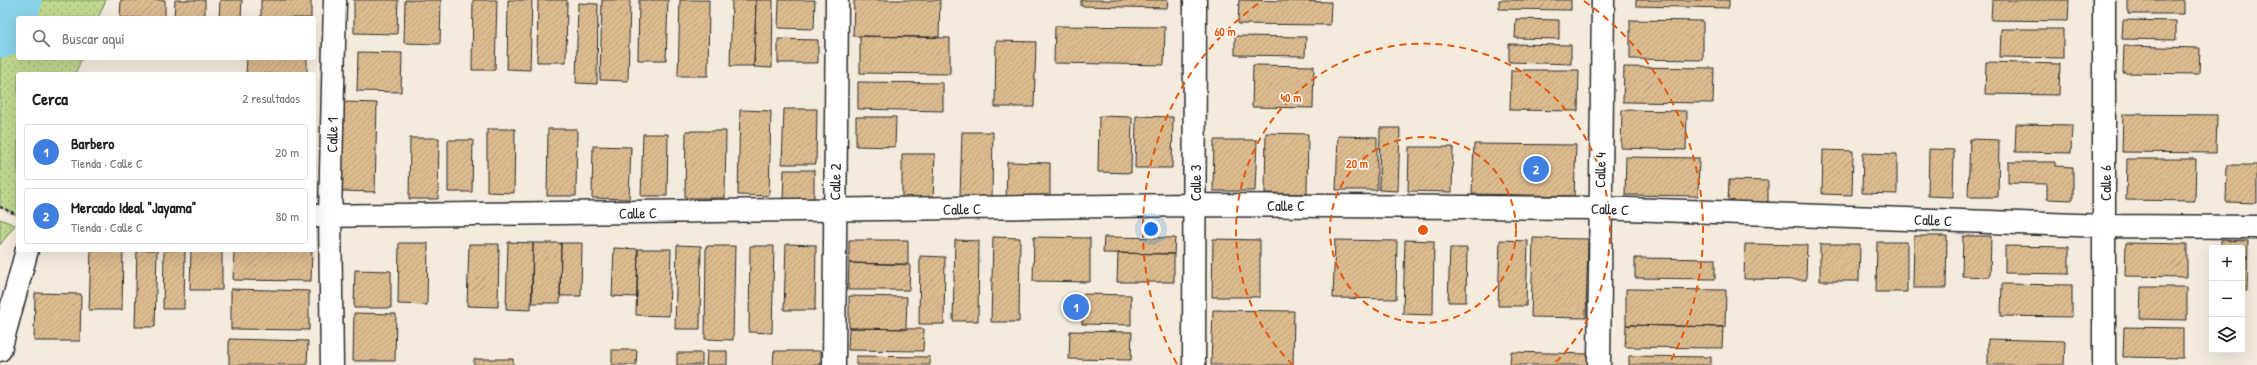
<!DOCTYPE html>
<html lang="es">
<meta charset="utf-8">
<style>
body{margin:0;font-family:"Patrick Hand",sans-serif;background:#f2f2f2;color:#202124}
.controls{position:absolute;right:12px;bottom:12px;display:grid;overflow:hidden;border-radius:4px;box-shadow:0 4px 16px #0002}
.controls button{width:36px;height:36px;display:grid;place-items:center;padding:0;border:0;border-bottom:1px solid #e0e0e0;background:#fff;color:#202124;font:20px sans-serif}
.you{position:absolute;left:1151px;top:229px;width:14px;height:14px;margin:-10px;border:3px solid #fff;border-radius:50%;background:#1a73e8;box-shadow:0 0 0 6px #1a73e833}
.badge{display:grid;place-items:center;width:26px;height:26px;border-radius:50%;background:#2b2b2b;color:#fff;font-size:13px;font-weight:700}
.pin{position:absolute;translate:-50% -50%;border:2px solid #fff;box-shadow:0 1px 4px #0006}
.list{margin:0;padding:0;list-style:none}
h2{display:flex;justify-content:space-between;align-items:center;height:52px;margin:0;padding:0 16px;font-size:17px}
h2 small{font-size:13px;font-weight:400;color:#757577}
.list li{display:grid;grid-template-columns:26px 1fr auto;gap:12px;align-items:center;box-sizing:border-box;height:56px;margin:0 8px 8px;padding:0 8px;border:1px solid #e0e0e0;border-radius:4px}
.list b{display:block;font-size:15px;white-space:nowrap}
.list p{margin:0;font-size:13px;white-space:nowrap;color:#757577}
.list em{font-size:13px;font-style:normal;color:#757577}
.icon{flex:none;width:22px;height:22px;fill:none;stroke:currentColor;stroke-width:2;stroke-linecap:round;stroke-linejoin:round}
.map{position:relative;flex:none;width:2257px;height:365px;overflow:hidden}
.search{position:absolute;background:#fff;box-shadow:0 4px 16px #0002;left:16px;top:16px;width:300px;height:44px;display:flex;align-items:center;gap:10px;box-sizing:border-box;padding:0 14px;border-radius:4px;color:#757577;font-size:15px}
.panel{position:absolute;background:#fff;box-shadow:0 4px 16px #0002;left:16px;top:72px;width:300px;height:180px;border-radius:4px}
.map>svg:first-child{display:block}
</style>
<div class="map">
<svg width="2257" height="365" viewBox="0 0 2257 365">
<defs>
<pattern id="grass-dots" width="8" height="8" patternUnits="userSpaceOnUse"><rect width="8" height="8" fill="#bed88e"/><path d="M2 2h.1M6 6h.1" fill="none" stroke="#a3ba7b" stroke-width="1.8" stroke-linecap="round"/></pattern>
<pattern id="building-hatch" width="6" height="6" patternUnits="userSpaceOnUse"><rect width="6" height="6" fill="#dcbb8f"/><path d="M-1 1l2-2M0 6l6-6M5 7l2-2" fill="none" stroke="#bda17c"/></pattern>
</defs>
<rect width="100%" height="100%" fill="#f4ebdd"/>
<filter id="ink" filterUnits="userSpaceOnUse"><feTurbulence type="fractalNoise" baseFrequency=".025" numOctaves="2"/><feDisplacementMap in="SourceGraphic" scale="8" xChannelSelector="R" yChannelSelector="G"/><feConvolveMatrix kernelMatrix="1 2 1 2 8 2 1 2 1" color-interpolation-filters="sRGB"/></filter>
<g filter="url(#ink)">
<path fill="url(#grass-dots)" stroke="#74825c" d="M0,0H106L98,18H18V58H82L75,74H18L17,215L0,207Z
M0,219L15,225L0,245Z"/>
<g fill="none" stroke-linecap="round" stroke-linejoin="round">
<path stroke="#89d2ea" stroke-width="56" d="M0,30L7,10L14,0"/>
</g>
<path fill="url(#building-hatch)" stroke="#2b2b2b" d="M121,0H165V18H120Z
M175,0H205V18H174Z
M220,0H242L241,18H219Z
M261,0H311V18H261Z
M354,0H398L397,34L354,33Z
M405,0H441L440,44L404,43Z
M473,0H497L495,70H472Z
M508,0H532L530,70L507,69Z
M538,0H567L566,62H537Z
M602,0H630L628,81L600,80Z
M639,0H668L666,60H638Z
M680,0H709L708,76H678Z
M732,0H756L754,66H730Z
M756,0H773L772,68L754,67Z
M779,0H815L814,29L778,28Z
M854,0H940L939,37L853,36Z
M1081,0H1168L1167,8L1081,6Z
M1239,0L1331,2L1330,25L1238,24Z
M1499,0H1571V10L1499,9Z
M1636,0H1729V8L1636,6Z
M1992,0H2069L2068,21L1991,20Z
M2128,0H2184V14H2128Z
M578,3L598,4L597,84L576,83Z
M1516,19L1559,20V39L1515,38Z
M1630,20L1703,21V60L1630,59Z
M2123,20L2176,21V40L2122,39Z
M1055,26L1165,27L1164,65L1054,63Z
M2001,29H2063V58L2000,57Z
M860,36L950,38V74L860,73Z
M1235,36L1306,37L1305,56L1235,55Z
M778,39L818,40V63H778Z
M996,41L1036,42L1034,107H995Z
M1509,44L1571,45V64L1509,62Z
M2124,46L2200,48L2199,74L2123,73Z
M358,52L402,53L401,92L357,91Z
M247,58H307V74H246Z
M1986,62L2060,64L2059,95L1985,94Z
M1253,65L1314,66L1313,108L1252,107Z
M1624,67L1714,68L1713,103L1623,102Z
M1511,70H1579L1578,111L1510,110Z
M858,82L943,83V111L858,109Z
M344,102L377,103L375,192L342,191Z
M784,109H817L816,164H782Z
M740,110L771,111L769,196L738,195Z
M1622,110L1687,111L1686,150L1621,148Z
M2123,114L2217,115L2216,153L2122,152Z
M1099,116L1132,117L1131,173L1098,172Z
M1136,116L1173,117L1172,168H1135Z
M856,117H896L895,147L856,146Z
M2016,124L2072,125L2071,153L2015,152Z
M1380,128H1400L1398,191L1379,190Z
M487,129H515L514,193L487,192Z
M548,129H577L576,196H547Z
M686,131H726L725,198H685Z
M962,132H993L992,197H960Z
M1266,133L1308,134L1307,194L1265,193Z
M643,134H668L667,196H641Z
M1338,136L1377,137V190H1336Z
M410,138H439L438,199H409Z
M1970,139L1999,140L1998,197H1968Z
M448,140H473L472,192H448Z
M1214,140H1257L1255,191H1213Z
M1474,144L1576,145L1574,196L1472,194Z
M593,146L631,147L629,199L592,198Z
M1409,147H1453L1452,192L1408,191Z
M1929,149L1954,150L1953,197L1928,196Z
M1823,150L1853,151L1852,195L1822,194Z
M1863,153L1897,154V194L1862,193Z
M902,154H935L933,201H902Z
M1626,157L1699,158L1698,196L1625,195Z
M2127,159H2196L2195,201L2126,200Z
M1007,162L1050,163V201L1006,200Z
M2008,162H2055V166L2073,167V200L2047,199V184L2008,183Z
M2227,165H2257V203L2226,202Z
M784,170H814V203H783Z
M1729,180L1768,181V204L1728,203Z
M1914,236H1947L1946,288H1913Z
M1963,236H1991L1990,277L1962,276Z
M993,237L1020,238L1019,322H991Z
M1034,237L1090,238V282L1033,281Z
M1104,237L1175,238L1174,254L1103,253Z
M1533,238L1588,239L1586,318L1531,317Z
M1213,239L1260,240V297H1212Z
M849,240H908V264L849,263Z
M955,240L979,241L978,321H953Z
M1335,240L1397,241L1396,299L1333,298Z
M1405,240L1434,241L1433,315L1403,314Z
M1500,240L1528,241L1526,306H1498Z
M2221,240L2248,241L2247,291H2242V248H2221Z
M508,242L533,243L531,310L506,309Z
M1877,242H1907V292H1876Z
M399,243H428L427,305L398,304Z
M533,243H561L560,303H532Z
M561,243H582L581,296H560Z
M2126,243L2187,244V277L2125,276Z
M469,244H499L498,307L467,306Z
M786,244L816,245L815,310H784Z
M1745,244L1807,245L1806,280L1744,279Z
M1820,244H1860L1859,281H1820Z
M677,245L701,246L700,329H675Z
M706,246H735L733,340L705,339Z
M750,246H774L772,333L749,332Z
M2005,246L2069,247V274L2005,273Z
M614,248L638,249L637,297L612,296Z
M1450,248H1467L1466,302H1448Z
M638,249H671L669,316L636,315Z
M91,250H123L122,310H89Z
M137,250H157L155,327H135Z
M164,250H185L184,309H163Z
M191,250H222V290H190Z
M234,250H312L311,281L233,280Z
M1118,253L1174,254V282H1117Z
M920,256L945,257L944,324H919Z
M1635,258L1715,259V279L1635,278Z
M849,263L910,265L909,290H848Z
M355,270L391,271V308H354Z
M2002,284L2072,285V317L2001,316Z
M2141,287H2187V320L2140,319Z
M231,289L309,291V330L231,329Z
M1626,289L1726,290L1725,327L1626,325Z
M35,293L81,294L80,341H34Z
M1082,294L1131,295V325L1082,324Z
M849,296L907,297L906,329L849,328Z
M1213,310L1294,311L1293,365H1211Z
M354,313L396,314L395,361H353Z
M1626,325L1723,327L1722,348L1625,347Z
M2124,327L2183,328V358L2123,357Z
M849,328L924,329L923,351L848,350Z
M1070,331L1132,332L1131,360L1069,359Z
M229,339L308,341L307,365H229Z
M1988,339L2065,341L2064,365H1988Z
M612,350H637L636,365H612Z
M707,351H727V365H706Z
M774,351H821V365H773Z
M1511,352L1588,354V365H1510Z
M677,353H702V365H677Z
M856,356L930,357V365H856Z
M1629,356L1711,357V365H1629Z
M474,359H513V365H474Z"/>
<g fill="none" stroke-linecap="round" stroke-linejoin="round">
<defs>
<path id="minor" d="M314,216L1195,205L1599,208L2105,226L2257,227
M0,350L27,250
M332,365L330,215L335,0
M834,365L837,0
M1194,365L1195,0
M1599,365L1603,0
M2104,365V0"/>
</defs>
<use href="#minor" stroke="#2b2b2b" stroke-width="25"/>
<path stroke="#2b2b2b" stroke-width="2.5" stroke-dasharray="3 3" stroke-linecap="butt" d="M0,207L18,215"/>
<use href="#minor" stroke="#fff" stroke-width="22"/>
</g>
</g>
<g fill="none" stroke="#e8590c" stroke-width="2" stroke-dasharray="7 5">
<circle cx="1423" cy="230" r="93"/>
<path d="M1293 365A187 187 0 1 1 1553 365"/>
<path d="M1177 364A280 280 0 0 1 1262 1M1584 1A280 280 0 0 1 1669 364"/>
</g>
<g text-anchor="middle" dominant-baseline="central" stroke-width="3" stroke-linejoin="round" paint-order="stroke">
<g font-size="15" fill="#2b2b2b" stroke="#fff">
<text transform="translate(332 135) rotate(-89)">Calle 1</text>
<text transform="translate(1600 170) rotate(-89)">Calle 4</text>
<text transform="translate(835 182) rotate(-89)">Calle 2</text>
<text transform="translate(1195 183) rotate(-90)">Calle 3</text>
<text transform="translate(2105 183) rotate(-90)">Calle 6</text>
<text x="1286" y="205">Calle C</text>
<text transform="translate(962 209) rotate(-1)">Calle C</text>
<text transform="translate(1610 209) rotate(2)">Calle C</text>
<text transform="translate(638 213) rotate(-1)">Calle C</text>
<text transform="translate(1933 220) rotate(2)">Calle C</text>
</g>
</g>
<circle cx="1423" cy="230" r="6" fill="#e8590c" stroke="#fff" stroke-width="2"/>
<g font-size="12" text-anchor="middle" font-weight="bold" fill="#e8590c" stroke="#fff" stroke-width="3" stroke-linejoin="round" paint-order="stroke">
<text x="1225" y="36">60 m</text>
<text x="1291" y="102">40 m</text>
<text x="1357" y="168">20 m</text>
</g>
</svg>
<div class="controls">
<button>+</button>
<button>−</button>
<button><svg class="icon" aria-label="layers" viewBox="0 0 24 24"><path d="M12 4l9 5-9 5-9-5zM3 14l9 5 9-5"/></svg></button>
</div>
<div class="you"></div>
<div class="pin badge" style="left:1076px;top:307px;background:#3f7fe0">1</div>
<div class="pin badge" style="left:1536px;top:169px;background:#3f7fe0">2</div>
<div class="search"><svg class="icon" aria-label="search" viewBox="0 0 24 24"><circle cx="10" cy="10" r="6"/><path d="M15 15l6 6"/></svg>Buscar aquí</div>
<section class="panel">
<h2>Cerca<small>2 resultados</small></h2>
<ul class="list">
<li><span class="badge" style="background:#3f7fe0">1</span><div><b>Barbero</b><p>Tienda · Calle C</p></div><em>20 m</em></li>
<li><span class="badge" style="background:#3f7fe0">2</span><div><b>Mercado Ideal &quot;Jayama&quot;</b><p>Tienda · Calle C</p></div><em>80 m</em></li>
</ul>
</section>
</div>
